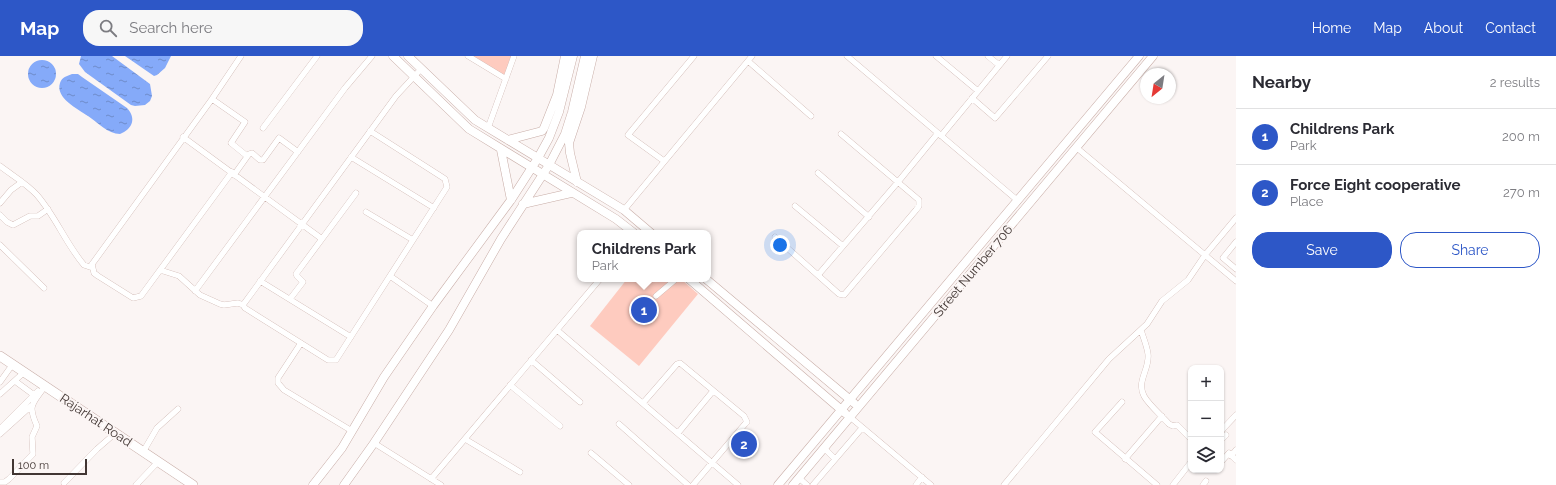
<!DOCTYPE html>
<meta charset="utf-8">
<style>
body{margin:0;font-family:Raleway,sans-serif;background:#f7f7f7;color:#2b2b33}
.controls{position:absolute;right:12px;bottom:12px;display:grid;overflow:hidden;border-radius:8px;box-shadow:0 1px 3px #0004}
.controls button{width:36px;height:36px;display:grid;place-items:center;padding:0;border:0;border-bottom:1px solid #e1e1e2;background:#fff;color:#2b2b33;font:20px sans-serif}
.compass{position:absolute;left:1140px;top:12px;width:36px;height:36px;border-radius:50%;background:#fff;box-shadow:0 1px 3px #0004;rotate:210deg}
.scale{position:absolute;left:12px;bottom:10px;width:75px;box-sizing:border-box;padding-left:4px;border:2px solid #413633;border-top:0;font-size:11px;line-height:14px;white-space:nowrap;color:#413633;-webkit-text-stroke:3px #fbf5f4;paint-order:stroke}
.you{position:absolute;left:780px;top:189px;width:14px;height:14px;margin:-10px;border:3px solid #fff;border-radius:50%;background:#1a73e8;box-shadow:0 0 0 6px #1a73e833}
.badge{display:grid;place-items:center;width:26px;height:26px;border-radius:50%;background:#2d57c7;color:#fff;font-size:13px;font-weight:700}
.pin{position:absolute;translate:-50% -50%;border:2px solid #fff;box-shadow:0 1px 4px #0006}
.popup{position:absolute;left:577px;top:174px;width:134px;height:52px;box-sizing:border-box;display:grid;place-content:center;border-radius:8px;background:#fff;filter:drop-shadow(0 1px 3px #0005);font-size:13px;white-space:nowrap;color:#7c7c81}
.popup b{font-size:15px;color:#2b2b33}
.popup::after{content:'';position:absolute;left:50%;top:100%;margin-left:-8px;border:8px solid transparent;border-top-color:#fff}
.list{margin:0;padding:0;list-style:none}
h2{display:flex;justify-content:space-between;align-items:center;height:52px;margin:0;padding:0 16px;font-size:17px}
h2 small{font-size:13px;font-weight:400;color:#7c7c81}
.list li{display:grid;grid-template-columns:26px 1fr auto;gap:12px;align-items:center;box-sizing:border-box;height:56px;padding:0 16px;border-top:1px solid #e1e1e2}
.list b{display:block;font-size:15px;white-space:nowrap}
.list p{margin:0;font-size:13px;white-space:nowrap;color:#7c7c81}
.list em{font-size:13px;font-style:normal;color:#7c7c81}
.actions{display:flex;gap:8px;padding:12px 16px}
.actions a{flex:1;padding:9px 0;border:1px solid #2d57c7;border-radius:16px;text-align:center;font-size:14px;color:#2d57c7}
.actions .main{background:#2d57c7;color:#fff}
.icon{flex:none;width:22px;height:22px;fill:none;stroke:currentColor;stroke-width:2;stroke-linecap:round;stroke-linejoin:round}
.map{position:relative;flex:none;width:1236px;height:429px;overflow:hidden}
header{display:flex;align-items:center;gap:24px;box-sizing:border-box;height:56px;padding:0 20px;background:#2d57c7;color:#fff}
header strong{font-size:19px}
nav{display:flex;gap:22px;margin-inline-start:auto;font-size:14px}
.search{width:280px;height:36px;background:#f7f7f7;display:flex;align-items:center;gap:10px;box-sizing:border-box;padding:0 14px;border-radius:16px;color:#7c7c81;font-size:15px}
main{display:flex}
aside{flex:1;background:#fff}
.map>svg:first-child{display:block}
</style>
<header>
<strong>Map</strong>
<div class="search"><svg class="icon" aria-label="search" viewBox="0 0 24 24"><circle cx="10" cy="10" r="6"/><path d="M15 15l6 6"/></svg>Search here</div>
<nav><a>Home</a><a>Map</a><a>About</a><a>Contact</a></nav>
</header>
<main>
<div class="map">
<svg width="1236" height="429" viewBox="0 0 1236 429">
<defs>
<pattern id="water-ripples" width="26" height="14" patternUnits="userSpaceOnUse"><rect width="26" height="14" fill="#85aaf9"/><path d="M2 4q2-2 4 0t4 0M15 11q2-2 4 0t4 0" fill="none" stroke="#6e8bca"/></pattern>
</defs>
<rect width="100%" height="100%" fill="#fbf5f4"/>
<path fill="#fecbbf" d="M468,0H513L506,23Z
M627,223H681L698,238L639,310L590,270Z"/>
<path fill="url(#water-ripples)" d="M81,0H112L150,28L152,40L150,45L145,49L135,50L131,49L85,16L79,8Z
M125,0H171L165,12L157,19L154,20Z
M28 18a14 14 0 1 1 28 0a14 14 0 1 1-28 0Z
M72,18H78L82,21L127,52C137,63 132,73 120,78C108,78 97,66 88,60C78,53 55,42 60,27C62,21 67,20 72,18Z"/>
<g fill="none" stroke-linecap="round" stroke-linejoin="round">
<defs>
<path id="street" d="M468,0L506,23
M847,0L1017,144
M936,0L978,35
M988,0L999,9
M748,5L811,60
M972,42L995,62L1048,0
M212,43L245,66L231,87L247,100
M263,72L317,0
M488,72L514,0
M941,80L1007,0
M183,81L322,183
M1077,92L1236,225
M351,101L434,152
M664,105L628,79L694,0
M0,110C13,120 26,127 37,139C56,161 66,188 84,209L90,211L212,43L241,0
M818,117L869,161
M234,119L249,98L252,97L260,104H263L279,82L298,96
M0,147L11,134L22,126
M795,150L843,190
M624,154L752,0
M366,156L413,184
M0,159L7,166L13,169L30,160H38L48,153
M775,181L839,238L844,239L916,154L919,150V144L841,78
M1236,186L1223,202L1236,213
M0,189L44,232
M92,208L94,217L98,220L133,242L141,240L232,116
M160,214L179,220L200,239L220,248L224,249L238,247L243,249L245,252L256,259L328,304H336L447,131L445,123L442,121L370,75
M819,218L898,126L938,77
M390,220L433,250
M260,225L351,281
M195,235L345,32L372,0
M656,240L676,223
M290,243L303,226L297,220L296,218L356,137
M243,249L396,40L421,13
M557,274L738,429
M1141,274C1143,281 1147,290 1148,298C1150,313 1136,325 1144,340C1149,349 1162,360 1169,368L1173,370L1177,369L1191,383
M301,287L278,322V327L284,334L352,375
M531,304L580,346
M15,325L34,339
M0,326L10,312
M510,329L560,370
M0,338L21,319
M1122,346L1095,376L1157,429
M643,347L677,308L680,307L744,360L747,366L745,368L693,429
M850,361L931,429
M619,368L688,429
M0,373L38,335
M1221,375L1236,359
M678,377L713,335
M0,378L31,350
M465,383L520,416
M1221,384L1226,379
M374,387L441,429
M824,392L835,403
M143,396L157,372L178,353
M591,397L629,429
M1231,400L1236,394
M1125,403L1162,360
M1221,406L1229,397L1236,404
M799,422L807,429
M431,423L600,223
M0,426H5L9,423L33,398L32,381L37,370C27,348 33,348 45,330
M64,427L97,393L112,380
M136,429L155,409
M813,429L862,372
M916,429L922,421
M1004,429L1109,303L1147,268L1162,245L1188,224L1205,199L1236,162
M1173,429L1191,406
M1203,429L1206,425"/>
<path id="secondary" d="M393,0L469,73L616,163L634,177
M408,0L475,64L624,154L651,177
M508,84L542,75L544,72L557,39L565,0
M501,94L511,144
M577,126L570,97L569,87L581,51L593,0
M523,148L571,137
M689,223L845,357
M706,223L854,347
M313,429L342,392L384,321L433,250L511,144L538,102L549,82L559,56L573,0
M344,429L374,387L449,274L501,183L549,109L565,78L572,56L585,0
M778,429L1139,0
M793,429L1153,0"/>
<path id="primary" d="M0,300L193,429"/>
</defs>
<use href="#street" stroke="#c8ada7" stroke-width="6"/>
<use href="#secondary" stroke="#c8ada7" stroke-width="9"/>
<use href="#primary" stroke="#c8ada7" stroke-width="10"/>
<use href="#street" stroke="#fff" stroke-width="5.5"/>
<use href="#secondary" stroke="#fff" stroke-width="8"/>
<use href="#primary" stroke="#fff" stroke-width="9"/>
</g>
<g text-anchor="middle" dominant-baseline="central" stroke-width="4" stroke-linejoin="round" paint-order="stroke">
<g font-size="13" fill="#413633" stroke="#fbf5f4">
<text transform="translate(973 215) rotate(-50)">Street Number 706</text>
<text transform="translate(96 364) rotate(34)">Rajarhat Road</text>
</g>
</g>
</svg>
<div class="controls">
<button>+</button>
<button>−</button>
<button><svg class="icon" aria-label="layers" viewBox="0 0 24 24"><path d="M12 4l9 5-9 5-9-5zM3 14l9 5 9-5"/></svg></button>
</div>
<svg class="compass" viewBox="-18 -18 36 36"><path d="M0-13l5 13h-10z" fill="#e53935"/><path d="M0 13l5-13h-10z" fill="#7c7c81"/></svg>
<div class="scale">100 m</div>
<div class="you"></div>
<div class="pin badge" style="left:644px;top:254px">1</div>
<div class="popup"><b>Childrens Park</b>Park</div>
<div class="pin badge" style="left:744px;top:388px">2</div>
</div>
<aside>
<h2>Nearby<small>2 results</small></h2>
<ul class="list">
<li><span class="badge">1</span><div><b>Childrens Park</b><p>Park</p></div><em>200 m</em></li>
<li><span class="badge">2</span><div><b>Force Eight cooperative</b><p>Place</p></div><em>270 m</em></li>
</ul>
<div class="actions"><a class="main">Save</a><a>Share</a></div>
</aside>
</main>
